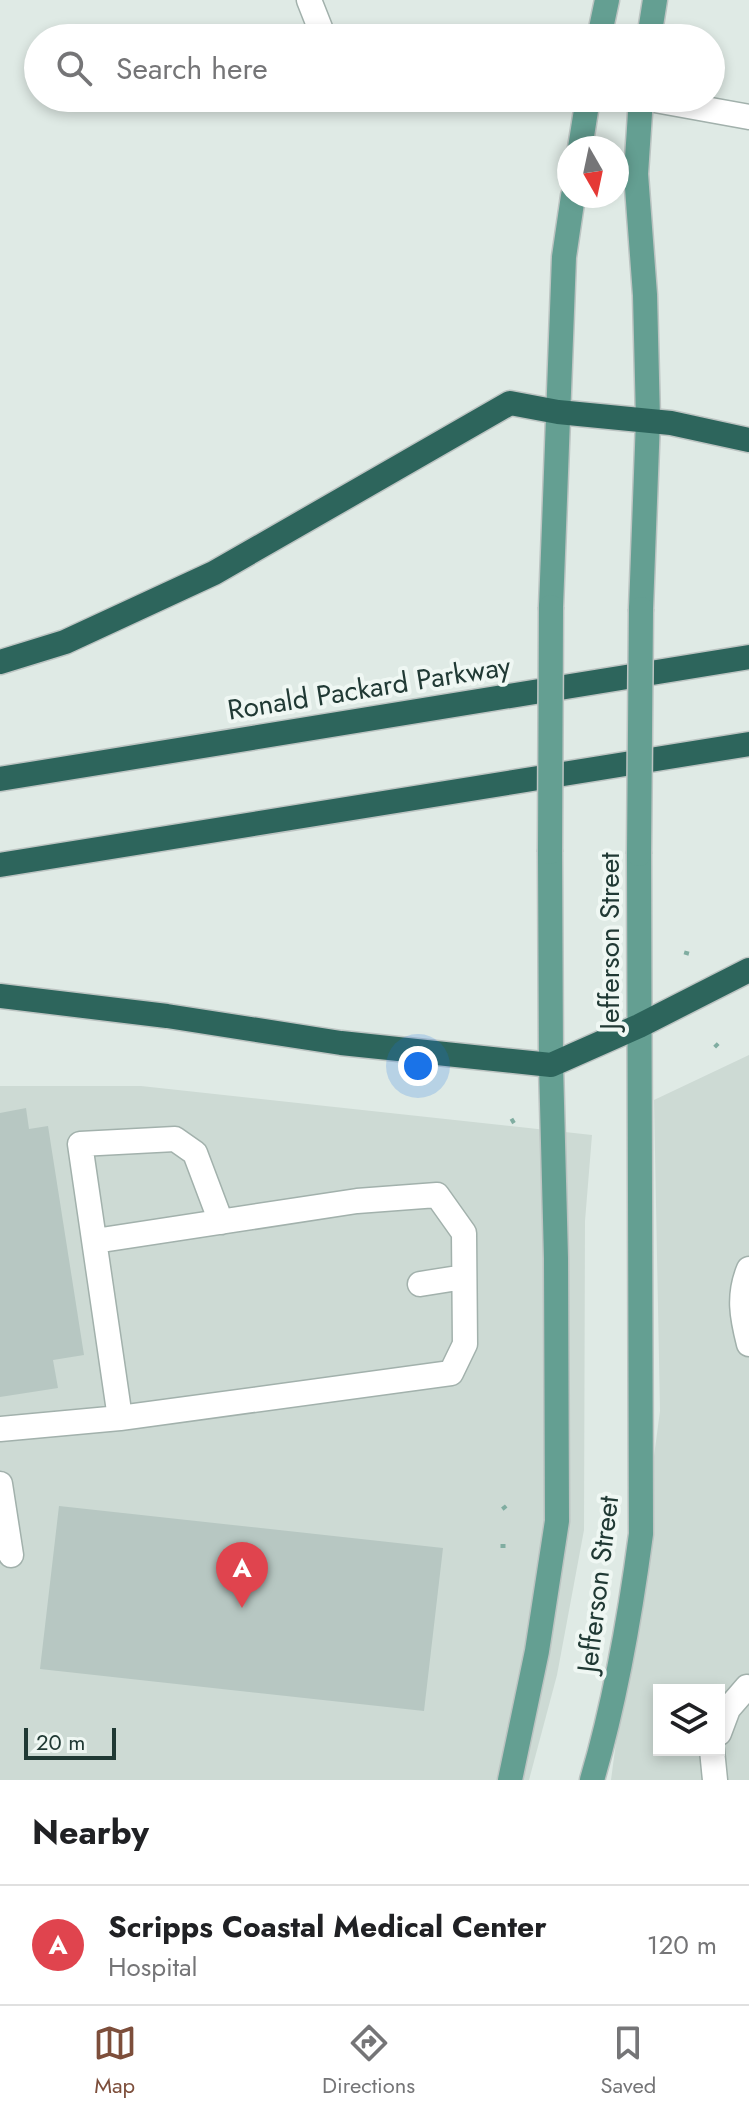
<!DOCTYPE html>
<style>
body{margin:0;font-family:Jost,sans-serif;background:#f2f2f2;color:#202124}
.controls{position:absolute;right:24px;bottom:24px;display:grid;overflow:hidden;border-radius:0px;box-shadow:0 4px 12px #0003}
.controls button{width:72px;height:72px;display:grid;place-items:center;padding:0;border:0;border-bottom:2px solid #e0e0e0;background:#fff;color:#202124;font:40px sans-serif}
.compass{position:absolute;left:557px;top:136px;width:72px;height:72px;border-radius:50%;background:#fff;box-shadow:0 4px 12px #0003;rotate:171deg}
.scale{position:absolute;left:24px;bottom:20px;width:92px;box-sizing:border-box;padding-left:8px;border:4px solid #203934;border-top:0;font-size:22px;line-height:28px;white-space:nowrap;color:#203934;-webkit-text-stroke:6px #eff7f3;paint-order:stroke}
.you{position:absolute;left:418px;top:1066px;width:28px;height:28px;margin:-20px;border:6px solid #fff;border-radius:50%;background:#1a73e8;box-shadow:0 0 0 12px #1a73e833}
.badge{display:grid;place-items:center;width:52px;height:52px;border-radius:50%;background:#7d4e3b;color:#fff;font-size:26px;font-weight:700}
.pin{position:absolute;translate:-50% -66px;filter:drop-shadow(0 2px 4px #0008)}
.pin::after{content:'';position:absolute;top:42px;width:28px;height:24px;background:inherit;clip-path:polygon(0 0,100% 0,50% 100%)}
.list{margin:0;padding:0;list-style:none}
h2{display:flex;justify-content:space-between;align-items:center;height:104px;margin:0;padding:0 32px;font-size:34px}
h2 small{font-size:26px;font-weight:400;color:#757577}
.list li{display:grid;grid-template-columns:52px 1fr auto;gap:24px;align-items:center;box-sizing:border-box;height:120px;padding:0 32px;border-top:2px solid #e0e0e0}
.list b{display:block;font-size:30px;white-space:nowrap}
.list p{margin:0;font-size:26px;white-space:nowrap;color:#757577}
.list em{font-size:26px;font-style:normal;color:#757577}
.icon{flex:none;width:44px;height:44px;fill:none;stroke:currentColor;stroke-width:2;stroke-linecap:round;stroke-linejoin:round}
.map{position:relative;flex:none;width:749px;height:1780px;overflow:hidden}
.search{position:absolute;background:#fff;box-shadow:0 4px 12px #0003;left:24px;right:24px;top:24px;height:88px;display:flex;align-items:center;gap:20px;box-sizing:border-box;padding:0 28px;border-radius:44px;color:#757577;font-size:30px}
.sheet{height:224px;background:#fff}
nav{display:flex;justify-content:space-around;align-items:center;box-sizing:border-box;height:112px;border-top:2px solid #e0e0e0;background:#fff;font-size:22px;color:#757577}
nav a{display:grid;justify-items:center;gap:4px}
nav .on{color:#7d4e3b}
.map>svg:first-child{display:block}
</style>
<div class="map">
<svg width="749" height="1780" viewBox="0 0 749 1780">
<rect width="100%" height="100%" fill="#dfeae5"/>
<path fill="#cddad4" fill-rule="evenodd" d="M749,1055V1780H611L660,1411L654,1100ZM659,1690H719V1750H659Z
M0,1086H141L592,1135L585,1221L584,1530L557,1675L529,1780H0Z"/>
<path fill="#b7c7c2" d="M26,1108L29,1129L48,1126L84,1355L53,1360L58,1388L0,1397V1113Z
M59,1506L443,1548L424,1711L40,1669Z"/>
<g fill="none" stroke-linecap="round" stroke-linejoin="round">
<defs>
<path id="minor" d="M309,0L324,38
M644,98L749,117
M749,1269C738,1295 742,1317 749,1344
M420,1284L464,1277
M120,1418L80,1144L175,1139L195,1153L221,1222
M0,1429L120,1418L451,1373L465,1344L464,1233L437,1195L357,1201L95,1241
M0,1484L11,1555
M719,1733L728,1709L747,1687
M712,1750L715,1780"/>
<path id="major" d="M599,38L607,0
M649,38L655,0
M580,148L588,98
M551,607L564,257L573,196
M641,609L648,420L645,295L636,174L641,98
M510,1780L537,1651L557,1521L556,1258L551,1065L550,852
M592,1780C616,1699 630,1617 641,1534L639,854"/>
<path id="highway" d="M0,662L65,642L214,573L510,403L558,412L671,423L749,440
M0,779L749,657
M0,865L749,744
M0,996L167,1016L341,1043L551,1065L639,1026L749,970"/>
</defs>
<use href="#minor" stroke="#a2b1ac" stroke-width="27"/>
<use href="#major" stroke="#bcc4c2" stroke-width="27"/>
<use href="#highway" stroke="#bcc4c2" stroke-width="27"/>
<path stroke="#80ada1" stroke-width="5" stroke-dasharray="4 6" stroke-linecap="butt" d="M686,955L688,948
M715,1044L719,1048
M511,1122L516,1119
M503,1506L507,1511
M503,1544V1549"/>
<use href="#minor" stroke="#fff" stroke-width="24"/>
<use href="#major" stroke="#649f92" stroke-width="24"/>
<use href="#highway" stroke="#2d655c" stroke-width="24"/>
<defs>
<path id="major-bridge" d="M550,852L551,607
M639,854L641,609"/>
</defs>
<use href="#major-bridge" stroke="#bcc4c2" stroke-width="27" stroke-linecap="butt"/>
<use href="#major-bridge" stroke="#649f92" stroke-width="24"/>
</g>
<g text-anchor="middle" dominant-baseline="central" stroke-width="8" stroke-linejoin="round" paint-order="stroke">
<g font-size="28" fill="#203934" stroke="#eff7f3">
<text transform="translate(369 688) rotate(-9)">Ronald Packard Parkway</text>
<text transform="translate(609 941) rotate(-90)">Jefferson Street</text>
<text transform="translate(598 1584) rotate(-83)">Jefferson Street</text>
</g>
</g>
</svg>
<div class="controls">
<button><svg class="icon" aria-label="layers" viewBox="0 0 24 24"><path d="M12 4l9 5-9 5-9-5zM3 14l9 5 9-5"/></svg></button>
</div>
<svg class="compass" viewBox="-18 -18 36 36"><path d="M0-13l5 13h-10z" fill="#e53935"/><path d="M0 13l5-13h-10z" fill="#757577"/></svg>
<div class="scale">20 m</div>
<div class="you"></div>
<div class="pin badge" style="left:242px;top:1608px;background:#e0444e">A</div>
<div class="search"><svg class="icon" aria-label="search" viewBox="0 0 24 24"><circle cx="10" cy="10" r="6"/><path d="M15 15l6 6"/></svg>Search here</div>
</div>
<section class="sheet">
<h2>Nearby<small></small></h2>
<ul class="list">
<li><span class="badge" style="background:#e0444e">A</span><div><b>Scripps Coastal Medical Center</b><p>Hospital</p></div><em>120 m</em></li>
</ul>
</section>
<nav>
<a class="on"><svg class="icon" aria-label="map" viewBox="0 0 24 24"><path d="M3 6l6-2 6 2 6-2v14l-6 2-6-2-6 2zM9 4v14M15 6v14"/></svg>Map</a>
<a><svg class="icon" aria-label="directions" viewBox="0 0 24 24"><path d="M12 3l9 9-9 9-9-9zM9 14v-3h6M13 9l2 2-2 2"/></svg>Directions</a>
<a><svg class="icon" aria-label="saved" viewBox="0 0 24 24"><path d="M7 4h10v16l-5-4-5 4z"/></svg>Saved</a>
</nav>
